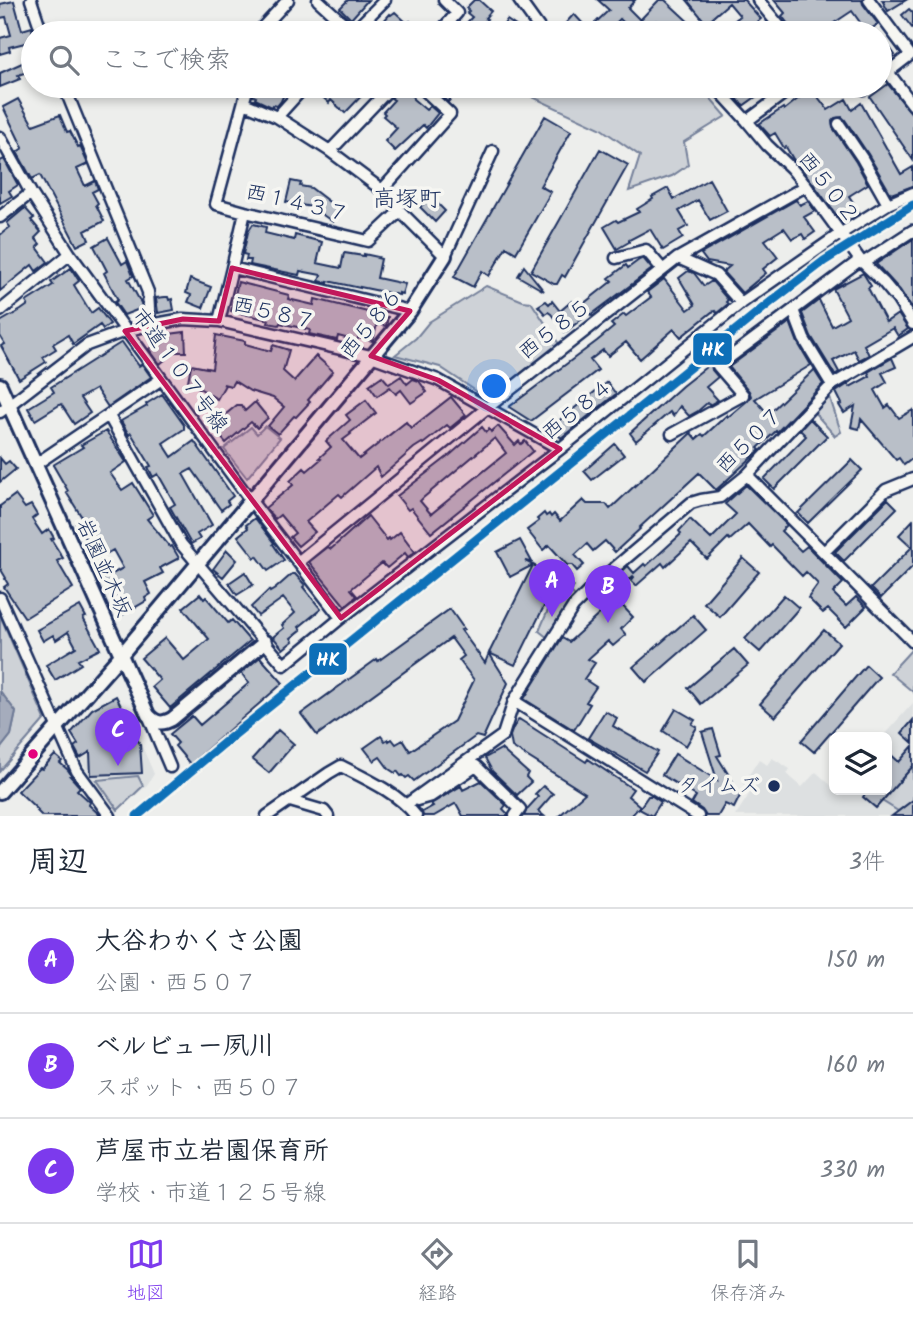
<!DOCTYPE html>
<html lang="ja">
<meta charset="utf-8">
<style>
body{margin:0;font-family:Kalam,"Klee One",sans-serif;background:#f6f6f7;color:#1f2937}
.controls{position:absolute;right:21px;bottom:21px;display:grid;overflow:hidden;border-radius:10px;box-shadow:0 4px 10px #0003}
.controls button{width:63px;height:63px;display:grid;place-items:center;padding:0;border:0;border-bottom:2px solid #e0e1e3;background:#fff;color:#1f2937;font:35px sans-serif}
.you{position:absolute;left:495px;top:387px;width:24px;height:24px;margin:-18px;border:5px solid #fff;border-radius:50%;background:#1a73e8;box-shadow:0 0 0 10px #1a73e833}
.badge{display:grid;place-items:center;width:46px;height:46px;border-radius:50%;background:#7c3aed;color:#fff;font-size:23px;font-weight:700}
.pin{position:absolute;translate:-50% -58px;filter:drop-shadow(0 2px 4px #0008)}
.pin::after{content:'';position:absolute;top:37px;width:24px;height:21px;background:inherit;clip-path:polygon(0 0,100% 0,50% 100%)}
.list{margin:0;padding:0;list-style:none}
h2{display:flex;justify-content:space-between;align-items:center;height:91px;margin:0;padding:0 28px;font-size:30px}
h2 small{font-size:23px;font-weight:400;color:#747a83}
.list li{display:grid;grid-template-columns:46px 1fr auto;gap:21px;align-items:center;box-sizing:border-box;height:105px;padding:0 28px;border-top:2px solid #e0e1e3}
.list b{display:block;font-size:26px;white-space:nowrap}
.list p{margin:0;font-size:23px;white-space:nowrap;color:#747a83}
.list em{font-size:23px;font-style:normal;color:#747a83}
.icon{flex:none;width:38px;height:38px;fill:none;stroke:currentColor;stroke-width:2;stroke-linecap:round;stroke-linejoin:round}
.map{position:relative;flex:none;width:913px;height:816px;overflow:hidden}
.search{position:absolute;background:#fff;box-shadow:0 4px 10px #0003;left:21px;right:21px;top:21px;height:77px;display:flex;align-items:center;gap:18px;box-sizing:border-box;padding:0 24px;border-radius:38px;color:#747a83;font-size:26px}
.sheet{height:406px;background:#fff}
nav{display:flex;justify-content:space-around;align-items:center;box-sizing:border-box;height:98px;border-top:2px solid #e0e1e3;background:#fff;font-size:19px;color:#747a83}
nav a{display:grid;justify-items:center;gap:4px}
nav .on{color:#7c3aed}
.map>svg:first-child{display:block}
</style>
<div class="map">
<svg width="913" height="816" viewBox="0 0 913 816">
<rect width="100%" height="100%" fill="#edeeec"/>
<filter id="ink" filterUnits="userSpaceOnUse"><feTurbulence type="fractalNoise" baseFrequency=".0143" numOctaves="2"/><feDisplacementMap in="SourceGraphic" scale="14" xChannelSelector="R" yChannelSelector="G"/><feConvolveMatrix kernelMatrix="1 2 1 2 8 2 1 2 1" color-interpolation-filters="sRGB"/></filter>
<g filter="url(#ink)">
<path fill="#dde0e1" d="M913,703V816H735L752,790L743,784L759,759L767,765L772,758L790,769L787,774L802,787L816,772L834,788V790H887V737H882Z
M135,730L154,774L147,785L117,812L90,776L81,759Z"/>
<path fill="#ced2d7" stroke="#74809a" stroke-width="2" d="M517,86H700L726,116L684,142L688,165L672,176L629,191L640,156L600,128L528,95Z
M486,286L523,301L531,302L559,344L488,399L440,367L395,355L416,338L429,322Z
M829,395L841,432L835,436L813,411Z
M265,426L280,438L247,478L224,449L251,427L257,434Z
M563,576L574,587L570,591L575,596L548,638L539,631Z
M0,615L45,719L0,771V749L11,735L16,712L0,691Z
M912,649L913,650V692L890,673Z
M913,766V800L898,811L882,801Z
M138,776L143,786L118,810L97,780Z"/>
<path fill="#a5acbc" stroke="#6e7a96" stroke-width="2" d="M0,691L16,712L11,735L0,749Z"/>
<path fill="#b9bfc8" stroke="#1b2f5e" stroke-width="2" fill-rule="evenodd" d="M348,0H368L351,19L340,8Z
M474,0H479L491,11L485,18L487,19L475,33H468L462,28L472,17L467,13L469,11L466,8Z
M598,0H635L628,8L640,20L659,0H665L693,26L686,33H673L661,23L660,25L656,21L644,33H634L620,19L606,33H600L592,26L609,10Z
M687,0H744L761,19L750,28L748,26L739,33H719L740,16L729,3L706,23Z
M774,0H862L863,4L878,24L867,32L852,11L831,25L836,33H795L782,16L785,13Z
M882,0H906L888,11Z
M14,1L22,30L32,27L33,41L9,47L10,51L0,54V38L11,35L6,17L0,18V4Z
M909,9L913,13V29L902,15Z
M395,12L407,23L410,21L423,33H373L390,14L391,15Z
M574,14L586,27L580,33H572L564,25Z
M325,19L327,20L342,33H319L314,29Z
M507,20L526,33H498Z
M885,41L895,55L880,66V45Z
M33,58V70L18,75L20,79L0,87V73Z
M888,84L913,115V160L870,97Z
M255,86H275L286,90L281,101L277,106L273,105L272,107L255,99L256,97L253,96Z
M321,86H371L345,113L331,100L329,103L316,91Z
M444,86H468L458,96L456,93L448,102L438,92Z
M728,86H771L743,106Z
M806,86H833L818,97L828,110L846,99L852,110L861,103L901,174L913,167V186L891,194L868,154L845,120L842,117L835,118L832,121L833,128L856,162L868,184L849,196L860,213L843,224L812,182L793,159L786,147L784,148L775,133L770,136L759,124L783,108L784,110L804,94L800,90Z
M401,88L403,90L405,88L408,91H412L413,99L426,110L430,106L438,113L426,128L423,125L395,151L385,141L397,128L383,116L385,114L383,112L394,100L391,98Z
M18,99L33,125L60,115L67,132L70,131L78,147L80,146L88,164L77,169L85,186L95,181L98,189L92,192L98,203L96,205L104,221L85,231L89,240L77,246L40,175L32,179L17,152L23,148L3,107Z
M545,116L571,131L540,186L551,192L516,253L506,247L489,276L482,271L473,287L454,277Z
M600,149L628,165L565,277L562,275L557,284H554L531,271Z
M4,159L18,185L9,191L12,196L0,203V161Z
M709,179L727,211L710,220L698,200L679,211L688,226L679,231L683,238L663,250L650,229L629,240V242L617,249L604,227L616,220L618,222L639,212L637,209L653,199L652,197L668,188L674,199Z
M291,181L301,183L300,186L311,188L341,211L333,222L311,207L286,202Z
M431,197L445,211L435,222L420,207Z
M796,200L800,205L808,201L815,211L804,217L815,232L805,239L802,234L792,239L784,228L765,240L778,257L763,269L766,273L742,293L723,272L730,266L707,262L701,254Z
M25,208L34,218L31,220L41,232L35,238L40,244L37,247L48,262L36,271L32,265L0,291V235L10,227L7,223Z
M253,224L266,227L265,233L294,240L295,235L322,242L317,263L341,268L344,253L364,256V254L378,257L377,258L381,259L377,278L405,284L402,294L399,293V295L360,287V288L328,281V283L319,281L321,275L300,271L299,275L250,265L251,260H246L247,255L243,254L248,232Z
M108,238L122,264L127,261L133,276L128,279L141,303L142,308L124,315L115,302L118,300L104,273L107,271L94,246Z
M913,239V310L900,290L876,264Z
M643,258L652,269L591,315L590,313L565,332L551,314L548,312L545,314L538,306L546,301L549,304L552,301L560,311L572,301L578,308L612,281L609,278L626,265L628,268L639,260Z
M524,266L544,291L518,276Z
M71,268L79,281L74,285L91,313L98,308L110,324L103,329L100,325L73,344L68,335L53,344L56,349L43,357L46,362L19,379L1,346L5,344L0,336V322L21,310L28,305L26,302L53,285L51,282Z
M688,271L694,273L704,286L712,281L728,300L726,302L728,304L717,313L715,311L712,312L681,337L674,329L640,359L626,342L608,356L603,350L590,360L598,370L531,421L509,407L597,341L614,327L611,324L624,314L626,316L651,297L647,292L664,279L688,310L695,305L679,278Z
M863,273L871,286L868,288L886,322L898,314L908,329L898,336L893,328L864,345L869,355L859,360L854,350L833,361L839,372L835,375L811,336L802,313L819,300L832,326L848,317L833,289Z
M190,279L211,287L203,308L188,302L191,295L186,293Z
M238,282L289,295L288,299L314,305L315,299L388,317L386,326L377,324L373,341L358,338L357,341L338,336L337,340L309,334L310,330L280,323L279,325L268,323L269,320L231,311Z
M165,297H168L169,300L172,299L174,310L158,313L156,298Z
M790,322L798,343L811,365L755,399L768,414L814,370L823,384L777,432L776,431L758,448L760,450L716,490L699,473L639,528L640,529L615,552L605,541L593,551L587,544L575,555L584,565L577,571L572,565H567L549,545L543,550L527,530L539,521L537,519L544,513L546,516L549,514L551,517L554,514L560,521L583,500L587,504H606L610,509L691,433L696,439L702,434L704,436L727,415L728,417L747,401L751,396L749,391L729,367Z
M185,332L186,352H174L160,364L149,349L161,340L163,344L162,339L169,334Z
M216,335L245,341V344L271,351L273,345L289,350L283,371L294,381L316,356L333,371L308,400L310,402L296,417L294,416L278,434L268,426L284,407L273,398L250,391L234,381L231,386L223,384L225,385L217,399L188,381L191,365L212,369Z
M122,342L139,366L142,364L151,377L108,407L96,389L80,398L90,413L74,424L61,404L35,420L28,408L54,392L51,387Z
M892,358L896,367L882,373L887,382L875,390L885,408L889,405L899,418L913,410V458L904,465L899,458L896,460L861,419L859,429L851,427L855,406L844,413L839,405L842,404L836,392L848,384L850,387L870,376L868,372Z
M711,363L712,370L718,377L706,387L718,400L709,405L707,403L698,411L689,416L680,406L673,416L670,412L636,441L630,433L682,386Z
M382,376L389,384L401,376L407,384L413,379L419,381L427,392L411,403L401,390L396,394L390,387L377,396L369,385Z
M607,382L616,394L561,438L551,427Z
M162,394L184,425V429L163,443L172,457L194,441L233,496L227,501L229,504L221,510L192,469L183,474L212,525L197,534L200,539L191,544L170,507L175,504L158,474L153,477L148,467L151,466L131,433L129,435L121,421L147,406L146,404Z
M451,397L466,415L450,428L447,425L423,444L422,443L414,448L381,477L376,467L342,497L339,494L306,522L315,532L298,546L290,537L295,533L280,515L275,519L265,508L293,485L290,481L304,468L307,471L321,459L319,458L331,447L326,441L350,420L346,415L366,400L376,413L350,433L351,434L343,440L359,459L406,422L411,428Z
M255,402L268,418L257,428L251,422L226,443L212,427L226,416V414L237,405H241L245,411Z
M810,419L827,436L774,489L764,479L806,436L800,430Z
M498,426L515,445L519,441L521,444L525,441L533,451L431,533L411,508L408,510L397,496L450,455L482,427L486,432L489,429L491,432ZM495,438L506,453L431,514L420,501L423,498Z
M106,431L126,462L110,473L122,490L133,483L153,515L147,519L170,547L172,546L179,558L160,568L163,573L145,582L151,594L145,598L146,601L122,615L103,579L123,568L113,550L99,558L88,539L86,540L76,523L83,519L66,492L68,491L53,465L83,447L81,445Z
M615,444L624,455L592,480L584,471Z
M0,458L5,464L9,461L16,469L0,482Z
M852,460L862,470L808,523L798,513Z
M746,485L787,525L781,531L801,551L807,546L843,583L833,593L846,606L856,597L866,607L846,627L828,609L823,613L808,598L818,584L806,572L802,576L772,545L770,547L748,524L730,540L728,538L707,559L691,543L665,567L662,563L636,586L631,581L634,577L633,576L624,584L617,576L628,566L634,573L644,564L646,566L681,534L679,531L690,519L711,539L736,514L725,504Z
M15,495L25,508L31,505L37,515L32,519L42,534L49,529L54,538L51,539L63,558L57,561L73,588L25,618L4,587L8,584L5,579L6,578L0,568V506Z
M888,499L897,508L844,561L835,552Z
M368,516L387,540L389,538L390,540L400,532L415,552L408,557L405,553L387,568L382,563L351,589L357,596L345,606L309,562L328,547L331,549Z
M255,518L274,543L273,544L284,560L268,571L257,556L255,558L238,536L248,528L246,525Z
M913,520V566L881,598L871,588L912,547L899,535Z
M520,540L532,562L525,561L533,565L510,577L497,552Z
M227,550L237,560L223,577L213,569Z
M743,558L759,572L720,617L704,603Z
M533,565L557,577V580L515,665L489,653Z
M245,572L253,585L237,595L229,583Z
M292,574H295L305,585L303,587L321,609L299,627L301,630L291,638L293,641L283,649L273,637L284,628L282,625L295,613L283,598L258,616L251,607L269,590L270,592L275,589Z
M200,594L204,599L206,597L228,623L232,620L250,641L170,708L152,687L160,680L141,658L165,638L184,660L209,639L183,608Z
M784,595L799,608L760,652L745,639Z
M616,599L633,617L621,629L626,635L613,646L608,641L588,659L595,663L584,679L596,687L586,702L590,704L574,730L524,699L562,638L569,642Z
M80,606L86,617L83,618L100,649L78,660L81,664L55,680L46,665L76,647L68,632L56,640L53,635L43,641L37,630Z
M450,609L464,629L461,630L485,663L489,653L508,683L483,738L476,736L414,781L409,776L406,778L403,775L401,776L397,771L395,773L389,769L380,757L374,761L364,748L381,736L385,741L388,739L389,741L392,739L396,744L403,740L410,751L454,721L474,680L459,660L464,656L451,638L317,735L301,714L377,659L378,661Z
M693,615L706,630L646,682L633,667Z
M824,630L839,643L775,717L760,704Z
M734,649L748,665L701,704L688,688Z
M260,657L283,683L190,764L175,746L178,743L170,734L192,716L200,725L249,683L241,673Z
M866,665L879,677L814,752L801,741Z
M116,696L125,714L124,715L140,744L142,773L91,775L90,752L80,758L74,747L78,744L71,733L92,709Z
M676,709L695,720L692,724L697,727L686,746L663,731Z
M605,711L617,718L613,726L658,752L645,771L588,738Z
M519,719L586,762L588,759L633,789L628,796L640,806L631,816H559L585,793L512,747L510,736L513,728Z
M913,720V743L902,733Z
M713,729L721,755L717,756L733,782L726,787L741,794L734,808L725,804L718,816H706L702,810L692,803L696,796L662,775L675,754L717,780L702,732Z
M278,730L294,744L269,773L252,759Z
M913,746V766L876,808L863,797L865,794L860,790H887V751L899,762Z
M501,749L528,773L526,777L531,782L517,795L492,771L485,758Z
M55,755L62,761L60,763L68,770L72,776H70L80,787L77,790L90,802L89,805L101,816H42L37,811L38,810L18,791L40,768L42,769Z
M481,781L506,805L503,809L508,814V816H463L457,805L455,804L434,816H423L422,812L433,806L431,804L461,786L463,790Z
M543,786L553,794L538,811L544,816H524L527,809L538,797L535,794Z
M648,796H652L661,802L652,816L639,809Z
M913,800V816H892Z"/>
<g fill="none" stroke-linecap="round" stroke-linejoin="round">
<defs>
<path id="minor" d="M31,0L42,33
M318,0L353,32
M519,0L542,32
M758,0L785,33
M869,0L910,55L888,72L913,105
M262,33L263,27L288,0
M352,33L385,0
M439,33L457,13L444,0
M764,33L777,23
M64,86L148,292L150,325
M248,86L216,204L245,212L368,241L400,211
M715,86L747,121
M794,86L747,121L767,145L791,168L806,186L860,260L883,282L898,300L913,324
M864,89L868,86
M244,103L277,117L330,151L382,190L400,211L445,256L493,151
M277,117L305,86
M839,124L862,158L888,204
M0,137L31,193L70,254L251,501L341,618
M330,151L392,86
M382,190L450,114L420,86
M0,217L31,193
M616,258L646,250L663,270
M678,258L806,186
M863,263L912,231L913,232
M232,268L245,212
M793,310L804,339L832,385
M0,311L70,254
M219,321L232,268L410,311
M0,412L87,345L125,331L150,325L183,319L219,321L371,356L438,380L560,449
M109,416L181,544L284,665L341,618L560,449L741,303L840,234L888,204L913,193
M672,434L743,395L718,366L860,260
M36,464L160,380
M747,475L913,642
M824,552L886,490L913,479
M298,562L487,408L678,258L716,275L741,303
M0,598L77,771L110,816
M514,701L698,816
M148,715L170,767
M417,800L431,796L476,766L520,809L515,816
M290,801L324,811L328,816
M407,804L503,735L514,701L573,607L598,582L691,503L701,500L720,497L747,475L832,385L913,337
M267,816L329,773L341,766C367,779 398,793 416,816"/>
<path id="tertiary" d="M0,385L148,715C156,723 161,725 172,719L265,642
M0,792L121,655L410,311L445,256"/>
</defs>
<use href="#minor" stroke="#1b2f5e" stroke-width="15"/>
<use href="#tertiary" stroke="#1b2f5e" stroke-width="18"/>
<use href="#minor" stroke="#f6f6f2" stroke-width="10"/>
<use href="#tertiary" stroke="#f6f6f2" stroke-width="12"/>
<defs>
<path id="rail-1" d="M137,816L224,743L772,301L824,261L913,205"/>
</defs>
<use href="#rail-1" stroke="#f6f6f2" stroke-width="14"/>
<use href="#rail-1" stroke="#0d6fb8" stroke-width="9"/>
</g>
</g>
<path fill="#c2185b" fill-opacity="0.2" stroke="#c2185b" stroke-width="5" stroke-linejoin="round" d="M232,268L410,311L371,356L438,380L560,449L341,618L125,331L183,319L219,321Z"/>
<circle fill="#e5007d" stroke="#f6f6f2" stroke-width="2.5" cx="33" cy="754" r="6"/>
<circle fill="#1b2f5e" stroke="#f6f6f2" stroke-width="2.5" cx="774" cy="786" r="7"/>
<g text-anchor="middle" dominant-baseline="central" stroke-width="7" stroke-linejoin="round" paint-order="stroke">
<g font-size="21" fill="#1b2f5e" stroke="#f6f6f2">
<text transform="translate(828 188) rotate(52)">西５０２</text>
<text transform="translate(297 204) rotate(13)">西１４３７</text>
<text transform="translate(274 314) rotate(13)">西５８７</text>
<text transform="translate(372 324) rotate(-51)">西５８６</text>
<text transform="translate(555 330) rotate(-38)">西５８５</text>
<text transform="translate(179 371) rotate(54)">市道１０７号線</text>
<text transform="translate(578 410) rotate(-39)">西５８４</text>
<text transform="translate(750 441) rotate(-45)">西５０７</text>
<text transform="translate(103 568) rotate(66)">岩園並木坂</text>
</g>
<g font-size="21" fill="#1b2f5e" stroke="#f6f6f2" text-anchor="end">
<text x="760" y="786">タイムズ</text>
</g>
<g font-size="23" fill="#1b2f5e" stroke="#f6f6f2">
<text x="407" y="200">高塚町</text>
</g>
</g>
<g stroke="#f6f6f2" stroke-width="2.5">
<rect x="692" y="332" width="41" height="34" rx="7" fill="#0d6fb8"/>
<rect x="308" y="642" width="40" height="34" rx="7" fill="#0d6fb8"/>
</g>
<g font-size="19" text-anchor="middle" font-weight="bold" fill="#fff">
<text x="713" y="356">HK</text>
<text x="328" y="666">HK</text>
</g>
</svg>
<div class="controls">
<button><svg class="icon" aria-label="layers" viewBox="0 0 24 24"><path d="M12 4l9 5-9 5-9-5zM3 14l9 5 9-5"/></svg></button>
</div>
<div class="you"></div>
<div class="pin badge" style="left:552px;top:617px">A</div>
<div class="pin badge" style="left:608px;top:623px">B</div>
<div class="pin badge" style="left:118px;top:766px">C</div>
<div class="search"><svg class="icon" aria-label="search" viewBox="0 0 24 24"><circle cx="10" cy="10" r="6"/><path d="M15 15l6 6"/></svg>ここで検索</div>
</div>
<section class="sheet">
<h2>周辺<small>3件</small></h2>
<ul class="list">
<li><span class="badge">A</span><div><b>大谷わかくさ公園</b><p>公園 · 西５０７</p></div><em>150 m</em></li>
<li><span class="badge">B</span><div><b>ベルビュー夙川</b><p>スポット · 西５０７</p></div><em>160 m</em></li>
<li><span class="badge">C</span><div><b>芦屋市立岩園保育所</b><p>学校 · 市道１２５号線</p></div><em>330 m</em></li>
</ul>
</section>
<nav>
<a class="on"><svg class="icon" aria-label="map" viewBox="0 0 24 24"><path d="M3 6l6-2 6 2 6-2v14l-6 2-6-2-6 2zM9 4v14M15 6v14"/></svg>地図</a>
<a><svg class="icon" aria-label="directions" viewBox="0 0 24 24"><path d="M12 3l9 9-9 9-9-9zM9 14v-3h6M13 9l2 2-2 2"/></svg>経路</a>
<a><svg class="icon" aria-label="saved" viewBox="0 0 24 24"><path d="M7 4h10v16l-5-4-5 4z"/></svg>保存済み</a>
</nav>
